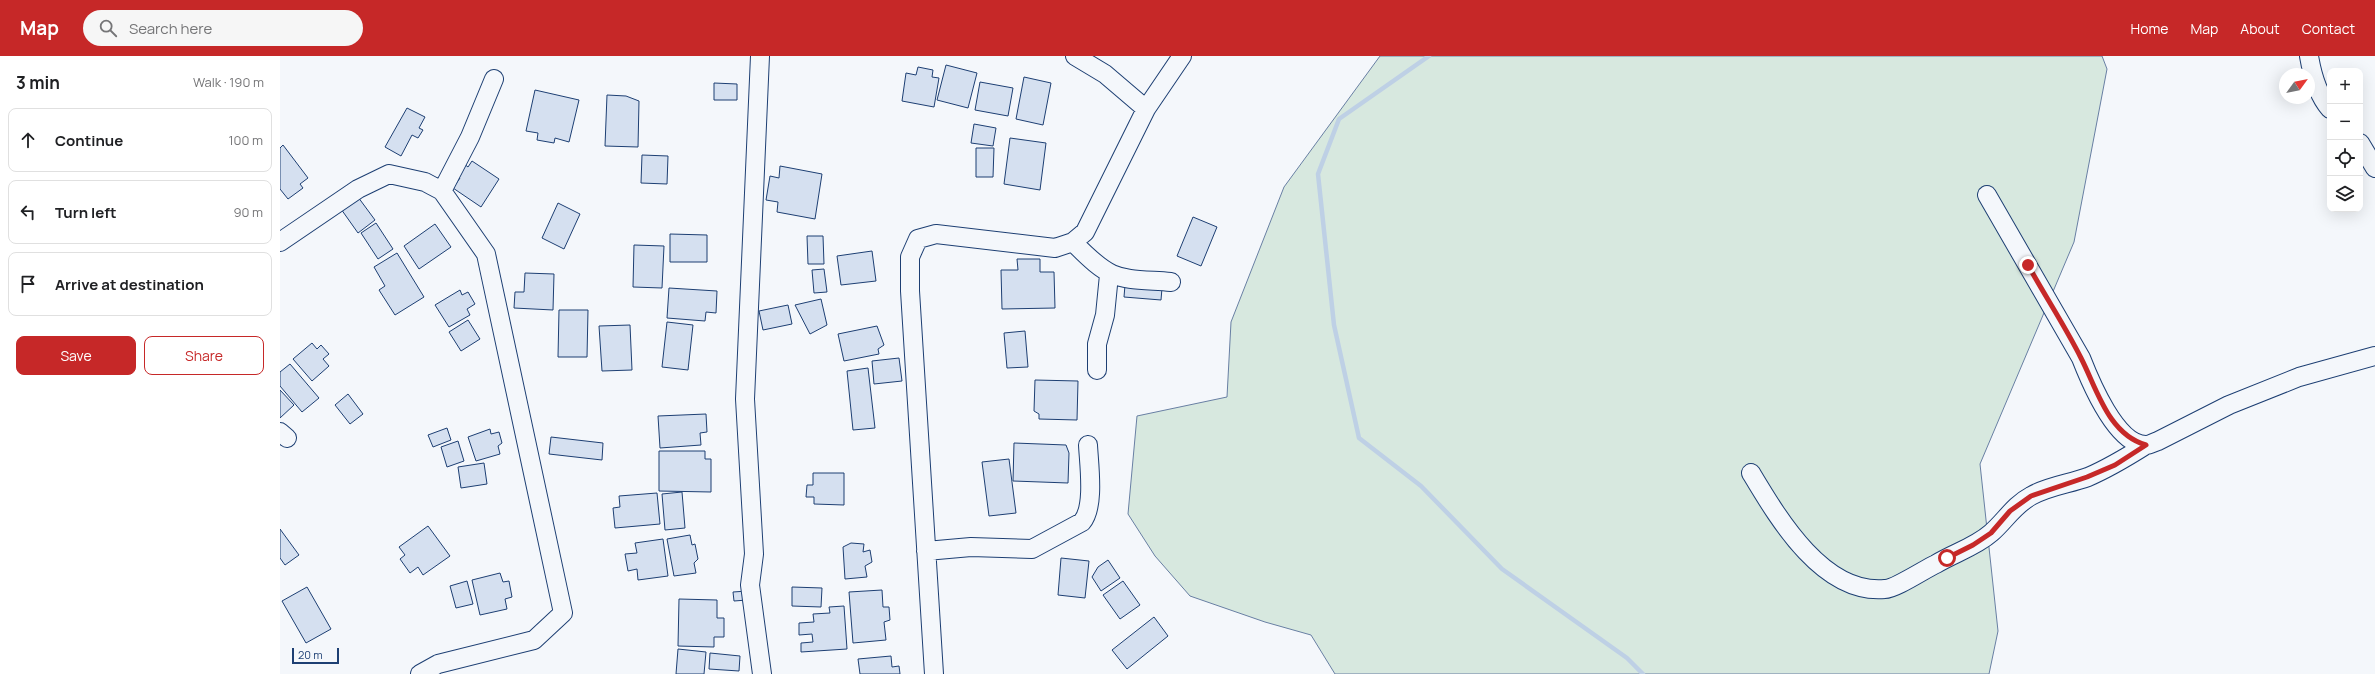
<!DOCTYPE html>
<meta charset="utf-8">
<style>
body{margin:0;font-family:Manrope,sans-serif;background:#f6f6f6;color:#202124}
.controls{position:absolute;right:12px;top:12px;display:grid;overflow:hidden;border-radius:8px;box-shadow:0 4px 16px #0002}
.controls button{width:36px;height:36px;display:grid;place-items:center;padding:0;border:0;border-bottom:1px solid #e0e0e0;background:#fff;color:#202124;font:20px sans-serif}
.compass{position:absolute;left:1999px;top:12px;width:36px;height:36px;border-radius:50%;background:#fff;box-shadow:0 4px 16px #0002;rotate:57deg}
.scale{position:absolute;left:12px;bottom:10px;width:47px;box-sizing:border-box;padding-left:4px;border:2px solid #1d3f73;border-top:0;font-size:11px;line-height:14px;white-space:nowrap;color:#1d3f73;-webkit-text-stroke:3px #f4f7fb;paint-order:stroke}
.stop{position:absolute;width:12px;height:12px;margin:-9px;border:3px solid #c62828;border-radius:50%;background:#fff}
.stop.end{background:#c62828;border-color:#fff;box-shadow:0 1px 4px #0008}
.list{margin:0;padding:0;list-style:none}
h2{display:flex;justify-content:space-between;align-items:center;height:52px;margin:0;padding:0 16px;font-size:17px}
h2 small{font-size:13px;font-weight:400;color:#757577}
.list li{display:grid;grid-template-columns:26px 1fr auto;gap:12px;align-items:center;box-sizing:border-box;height:64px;margin:0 8px 8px;padding:0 8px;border:1px solid #e0e0e0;border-radius:8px}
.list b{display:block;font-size:15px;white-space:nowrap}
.list em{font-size:13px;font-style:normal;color:#757577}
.actions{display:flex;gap:8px;padding:12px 16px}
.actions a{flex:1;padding:9px 0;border:1px solid #c62828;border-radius:8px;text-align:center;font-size:14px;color:#c62828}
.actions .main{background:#c62828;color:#fff}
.icon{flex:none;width:22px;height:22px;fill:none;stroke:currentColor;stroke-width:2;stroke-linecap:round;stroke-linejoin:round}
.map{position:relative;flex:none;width:2095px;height:618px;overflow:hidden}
header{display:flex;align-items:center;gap:24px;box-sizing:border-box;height:56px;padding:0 20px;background:#c62828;color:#fff}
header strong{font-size:19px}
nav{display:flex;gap:22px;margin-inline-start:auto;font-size:14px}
.search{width:280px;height:36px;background:#f6f6f6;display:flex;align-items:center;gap:10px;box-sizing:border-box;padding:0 14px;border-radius:22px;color:#757577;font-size:15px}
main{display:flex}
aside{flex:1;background:#fff}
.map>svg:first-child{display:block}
</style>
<header>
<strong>Map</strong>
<div class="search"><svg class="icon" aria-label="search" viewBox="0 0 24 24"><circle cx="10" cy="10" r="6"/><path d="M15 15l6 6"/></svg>Search here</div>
<nav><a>Home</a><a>Map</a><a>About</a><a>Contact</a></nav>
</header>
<main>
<aside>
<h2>3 min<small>Walk · 190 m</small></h2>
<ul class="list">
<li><svg class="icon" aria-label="ahead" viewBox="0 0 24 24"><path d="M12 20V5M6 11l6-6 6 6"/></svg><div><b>Continue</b></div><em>100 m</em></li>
<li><svg class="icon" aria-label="left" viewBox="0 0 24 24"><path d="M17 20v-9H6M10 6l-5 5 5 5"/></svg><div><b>Turn left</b></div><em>90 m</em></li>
<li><svg class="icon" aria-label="arrive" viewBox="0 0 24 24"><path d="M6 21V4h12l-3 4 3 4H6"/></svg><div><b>Arrive at destination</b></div></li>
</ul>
<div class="actions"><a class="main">Save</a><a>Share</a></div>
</aside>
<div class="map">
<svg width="2095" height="618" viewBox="0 0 2095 618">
<rect width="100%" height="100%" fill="#f4f7fb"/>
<path fill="#d7e8df" stroke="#687fa3" d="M1100,0H1822L1827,13L1794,186L1700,408L1718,575L1709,618H1055L1031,579L985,566L910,540L875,500L848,458L857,360L947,341L951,266L1004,131Z"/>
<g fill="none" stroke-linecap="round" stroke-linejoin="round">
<path stroke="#bed0e5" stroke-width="4.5" d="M1149,0L1059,63L1038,118L1054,269L1079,382L1141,430L1222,513L1347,602L1363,618"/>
</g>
<path fill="#d5e0f0" stroke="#1d3f73" d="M666,9L697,17L688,52L657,44Z
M638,11L653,14L652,21L659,22L654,51L622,45L626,17L636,19Z
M744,21L771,27L763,69L736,63Z
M700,26L733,32L728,60L695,54Z
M434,27L457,28V44H434Z
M255,34L299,44L289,86L275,82L274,87L257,84L258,77L246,75Z
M327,39L346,40L359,45L358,91L325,90Z
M127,52L145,61L139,72L143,74L138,82L132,79L121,100L105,91Z
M694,68L716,72L713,90L691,87Z
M730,82L766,87L760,134L724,128Z
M3,89L28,122L20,128L23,132L8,143L0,133V92Z
M696,92H714L713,121H696Z
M362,99L388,100L387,128L361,127Z
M192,105L219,123L201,151L173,132L180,122L175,119L183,107L188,111Z
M500,110L542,118L535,163L497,156L498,146L486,144L490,120L499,122Z
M78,141L95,164L78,177L61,153Z
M278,147L300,158L284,193L262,182Z
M913,161L937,171L921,210L897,200Z
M96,167L113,193L98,203L81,177Z
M155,168L171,191L139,213L124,190Z
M390,178L427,179V206H390Z
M527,180H543L544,208H528Z
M354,189L384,190L382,232L353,231Z
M592,195L596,225L561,229L557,200Z
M117,197L144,241L115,259L99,234L105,230L94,211Z
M737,203H760V216H774L775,252L722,253L721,214H738Z
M544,213L547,236L534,237L532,214Z
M245,217L274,218L273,254L234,252L235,236H244Z
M845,229L882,232L881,244L844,241Z
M389,232L437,235L436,257L426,256L425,265L387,262Z
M180,234L182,239L188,236L195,248L187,253L190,259L169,271L155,249Z
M541,243L547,269L530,278L515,249Z
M508,249L512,268L483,274L479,255Z
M279,254H308L307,301H278Z
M188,264L200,283L181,295L169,276Z
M387,266L413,269L408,314L382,311Z
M350,269L352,314L322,315L319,270Z
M597,270L604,289L598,293L599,298L564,305L558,278Z
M745,275L748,311L727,312L724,277Z
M32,287L37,293L41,289L49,298L43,303L49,310L32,325L13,303Z
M619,302L622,325L594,328L592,305Z
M10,308L39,342L22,356L0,330V316Z
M588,312L595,372L573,374L567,315Z
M755,324L798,325L797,364L759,363V358L754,355Z
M0,334L14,349L0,362Z
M68,338L83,358L70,368L55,349Z
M426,358L427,376L420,377L421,389L380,392L378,360Z
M167,372L171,384L153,391L148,379Z
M210,373L211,378L219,376L222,387L218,390L220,398L196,405L188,381Z
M271,381L323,387L322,404L269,398Z
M178,385L184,405L167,411L161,391Z
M734,387L786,389L789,397L788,427L733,425Z
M379,395H425V403H431V436L379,435Z
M729,403L736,457L709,460L702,406Z
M204,407L207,428L181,432L178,411Z
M533,417H564V449L534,448V441H526L527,429H533Z
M402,436L405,472L385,474L382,438Z
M377,437L380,468L335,472L333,452L340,451L339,440Z
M148,470L170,500L143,519L138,511L130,517L120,503L125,499L119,491Z
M0,473L19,499L5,509L0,502Z
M410,479L412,489L415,488L418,503L414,507L416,517L394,520L387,483Z
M383,483L388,520L358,524L357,513L348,515L345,498L357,497L355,487Z
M571,487L584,488L583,496L590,494L592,506L585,510L587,521L565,523L563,491Z
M781,502L809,505L805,542L778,539Z
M828,504L840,522L821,535L812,521L818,511Z
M220,517L223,526L229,525L232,541L225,543L227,553L200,559L192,524Z
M187,525L193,548L176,552L170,530Z
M843,525L860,549L840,563L823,539Z
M27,531L51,573L26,587L2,545Z
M512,531L542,532L541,551L512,550Z
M602,534L603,551H609L610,564L604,566L606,584L573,587L569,536Z
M467,535V544L454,545L453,536Z
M399,543L437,544V562H444V581H434V591L398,590Z
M564,550L567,593L521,596V587L533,586L532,578L519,579V567L534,566L533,558L550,557L549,551Z
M874,561L888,580L847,613L832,594Z
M398,593L426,596L424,618H396Z
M430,597L460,600L459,615L429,613Z
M611,600L612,611L619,610L620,618H580L578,603Z"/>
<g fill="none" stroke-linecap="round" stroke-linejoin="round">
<defs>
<path id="minor" d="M480,0L465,343L474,498L470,529L482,618
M795,0L825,18L866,53
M2029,0C2032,18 2038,39 2050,53
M2080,87L2095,112
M162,135L190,81L214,23
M1707,139L1801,302C1810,325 1836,389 1866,389C1870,389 1874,386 1878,385L1949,349L2019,321L2095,300
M0,186L78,133L109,118L145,126L162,135L206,198L283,557L254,584L158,608L140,618
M793,186C833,227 837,222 891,226
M817,314V288L825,259L829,219
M0,376L7,382
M1471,417C1498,462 1543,539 1605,533C1615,533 1645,513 1656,508C1674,497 1695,491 1711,477C1725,465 1734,449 1751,440C1768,430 1789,428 1808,421C1829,412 1847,401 1866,389
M646,495L691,491L752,493L802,466C815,451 809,409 808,389
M654,618L630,235V201L638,183L656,178L775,192L793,186L805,176L866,53L902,0"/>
</defs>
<use href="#minor" stroke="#1d3f73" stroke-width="20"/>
<use href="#minor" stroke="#f4f7fb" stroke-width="18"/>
</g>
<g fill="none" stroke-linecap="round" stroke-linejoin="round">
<path stroke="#c62828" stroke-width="5" d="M1667,502L1693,489L1711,477L1730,455L1751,440L1807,421L1835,409L1866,389C1828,378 1817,333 1801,302C1785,270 1765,240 1748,209"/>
</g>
</svg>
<div class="controls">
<button>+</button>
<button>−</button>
<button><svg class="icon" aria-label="locate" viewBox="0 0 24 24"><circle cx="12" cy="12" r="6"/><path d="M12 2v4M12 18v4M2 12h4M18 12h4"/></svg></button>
<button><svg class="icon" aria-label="layers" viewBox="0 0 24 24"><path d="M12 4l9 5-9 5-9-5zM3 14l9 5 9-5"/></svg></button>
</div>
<svg class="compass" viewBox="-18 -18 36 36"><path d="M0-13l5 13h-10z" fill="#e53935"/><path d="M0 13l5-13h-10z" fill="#757577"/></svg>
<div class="scale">20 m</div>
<div class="stop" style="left:1667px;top:502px"></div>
<div class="stop end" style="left:1748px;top:209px"></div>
</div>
</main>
